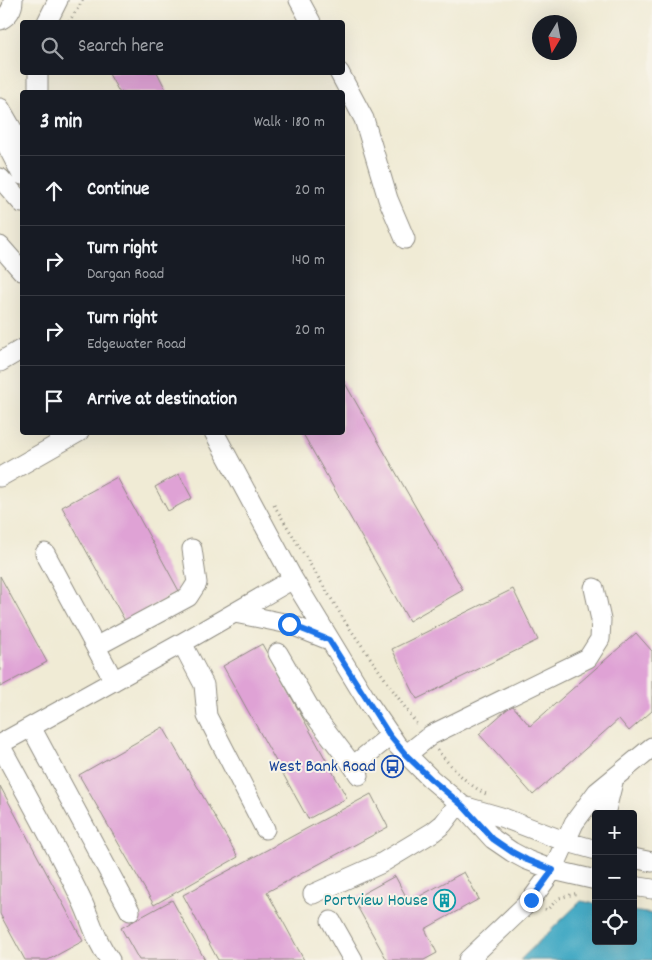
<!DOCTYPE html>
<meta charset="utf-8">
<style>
body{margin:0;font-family:Dekko,sans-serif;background:#242831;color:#f1f3f6}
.controls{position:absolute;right:15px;bottom:15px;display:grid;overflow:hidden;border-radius:5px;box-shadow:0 5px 20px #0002}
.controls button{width:45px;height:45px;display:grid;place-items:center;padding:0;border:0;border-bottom:1px solid #363941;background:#171b24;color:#f1f3f6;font:25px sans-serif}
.compass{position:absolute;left:532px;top:15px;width:45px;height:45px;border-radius:50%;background:#171b24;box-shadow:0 5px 20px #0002;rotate:190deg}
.stop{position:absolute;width:15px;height:15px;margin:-11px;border:4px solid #1a73e8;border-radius:50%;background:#fff}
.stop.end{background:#1a73e8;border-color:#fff;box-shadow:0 1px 5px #0008}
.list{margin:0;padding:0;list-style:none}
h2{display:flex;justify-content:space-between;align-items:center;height:65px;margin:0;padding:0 20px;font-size:21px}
h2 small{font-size:16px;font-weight:400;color:#9ea1a6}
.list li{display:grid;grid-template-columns:32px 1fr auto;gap:15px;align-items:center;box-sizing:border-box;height:70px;padding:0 20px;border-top:1px solid #363941}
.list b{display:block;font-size:19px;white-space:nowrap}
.list p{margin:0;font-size:16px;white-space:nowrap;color:#9ea1a6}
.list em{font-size:16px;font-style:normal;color:#9ea1a6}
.icon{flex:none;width:28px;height:28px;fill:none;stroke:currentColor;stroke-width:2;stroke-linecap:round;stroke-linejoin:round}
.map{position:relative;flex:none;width:652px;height:960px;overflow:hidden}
.search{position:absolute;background:#171b24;box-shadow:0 5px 20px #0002;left:20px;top:20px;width:325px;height:55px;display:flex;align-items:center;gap:12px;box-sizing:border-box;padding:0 18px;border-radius:5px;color:#9ea1a6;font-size:19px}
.panel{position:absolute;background:#171b24;box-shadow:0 5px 20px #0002;left:20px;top:90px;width:325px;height:345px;border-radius:5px}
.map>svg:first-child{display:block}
</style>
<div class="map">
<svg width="652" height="960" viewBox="0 0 652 960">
<rect width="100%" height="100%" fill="#f7f3e8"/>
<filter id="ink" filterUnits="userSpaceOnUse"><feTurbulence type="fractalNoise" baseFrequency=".02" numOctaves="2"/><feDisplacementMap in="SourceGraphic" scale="10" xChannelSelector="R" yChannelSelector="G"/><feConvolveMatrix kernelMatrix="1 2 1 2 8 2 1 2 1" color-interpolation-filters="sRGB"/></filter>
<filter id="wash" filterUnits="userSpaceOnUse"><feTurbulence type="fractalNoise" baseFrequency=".0096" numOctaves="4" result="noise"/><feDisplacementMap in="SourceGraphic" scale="20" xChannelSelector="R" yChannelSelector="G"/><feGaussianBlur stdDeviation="1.12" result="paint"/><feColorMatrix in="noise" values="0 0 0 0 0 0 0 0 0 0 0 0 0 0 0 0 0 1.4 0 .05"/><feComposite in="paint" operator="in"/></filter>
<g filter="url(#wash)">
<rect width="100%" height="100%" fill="#f0ebd5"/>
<path fill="#46abc5" stroke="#386b78" d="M581,901L596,904V941H633V911L652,914V960H520Z"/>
<g id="blocks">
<path fill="#dfa2d5" d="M111,72H157L167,92H119L109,74Z
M342,378L463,590L409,621L302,432H342Z
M179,474L192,498L168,511L155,487Z
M117,477L179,591L125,621L62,507Z
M0,576L47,662L0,687Z
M513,589L538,640L417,699L392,649Z
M636,633L652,651V711L629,731L619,719L533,795L479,734L512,705L530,726Z
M262,644L347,798L308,819L223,666Z
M163,727L238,857L154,905L79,775Z
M0,786L83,941L48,960H25L0,914Z
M371,794L388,827L267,892L304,960H218L183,895Z
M464,872L479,899L425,929L437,953L424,960H387L353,899L395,876L409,902Z
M172,900L205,960H139L121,928Z"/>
</g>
</g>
<g filter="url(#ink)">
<use href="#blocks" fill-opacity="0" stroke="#8e8b80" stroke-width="1"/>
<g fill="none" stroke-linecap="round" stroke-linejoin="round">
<defs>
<path id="minor" d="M299,0L311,22
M0,20C8,16 13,9 13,0
M47,22L58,0
M38,72V92
M339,72L364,119L388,199L405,239
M0,108L22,146
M0,132L22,175
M0,178L22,203
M0,246L22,271
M0,362L22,349
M214,432L293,579L369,704L397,745L431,779L463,806L493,839L512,852L527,860L553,870L596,880
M0,477L79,432
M45,553L114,681
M235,613L289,624L329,640
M182,643L204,685L207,716L265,829
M97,646L188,597L197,583L192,549
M278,653L312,712L353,766
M31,727L130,911
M0,744L182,643L293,579
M0,745C28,797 57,848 82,901C92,922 96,942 110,960
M406,755L431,735L588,658L600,639L601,620L594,588
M359,775L353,766L390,736
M463,806L501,817L564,841L596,850
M605,814L614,778
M633,858L652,862
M633,886L652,889
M313,894L380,864L433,832L443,824L459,803
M331,921L353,960
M468,960L531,900L553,870L574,823L597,792L652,747"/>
</defs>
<use href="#minor" stroke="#8e8b80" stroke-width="21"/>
<path stroke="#8e8b80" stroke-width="3" stroke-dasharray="1 4" stroke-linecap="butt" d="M69,22L83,0
M274,505L346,623L418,726
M437,750C452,767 466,784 486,794
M545,909L547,910L559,898L578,893"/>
<use href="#minor" stroke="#fff" stroke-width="19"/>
</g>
</g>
<g fill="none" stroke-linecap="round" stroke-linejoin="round" filter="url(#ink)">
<path stroke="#1a73e8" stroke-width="6" d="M289,624L329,640L390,736L406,755L431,779L463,806L493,839L512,852L527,860L553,870L531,900"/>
</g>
<defs>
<symbol id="bus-ring" viewBox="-11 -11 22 22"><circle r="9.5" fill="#f7f3e8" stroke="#1a4fb4" stroke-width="1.5"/><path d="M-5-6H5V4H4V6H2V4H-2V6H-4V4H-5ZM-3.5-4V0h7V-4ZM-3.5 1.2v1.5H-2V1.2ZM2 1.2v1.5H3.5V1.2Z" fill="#1a4fb4"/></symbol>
<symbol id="building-ring" viewBox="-11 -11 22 22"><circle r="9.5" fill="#f7f3e8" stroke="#0f9aa8" stroke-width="1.5"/><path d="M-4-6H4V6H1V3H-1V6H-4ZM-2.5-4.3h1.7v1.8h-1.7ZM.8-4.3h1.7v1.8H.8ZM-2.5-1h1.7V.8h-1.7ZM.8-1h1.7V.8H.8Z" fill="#0f9aa8"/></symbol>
</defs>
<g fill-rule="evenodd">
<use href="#bus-ring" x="380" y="754" width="25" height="25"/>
<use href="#building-ring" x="432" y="888" width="25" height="25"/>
</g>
<g text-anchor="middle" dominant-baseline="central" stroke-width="4" stroke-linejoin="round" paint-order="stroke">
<g font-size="18" fill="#164399" stroke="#f7f3e8" text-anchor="end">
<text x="376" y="767">West Bank Road</text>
</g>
<g font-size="18" fill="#0d838f" stroke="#f7f3e8" text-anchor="end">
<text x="428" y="901">Portview House</text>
</g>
</g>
</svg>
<div class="controls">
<button>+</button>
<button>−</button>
<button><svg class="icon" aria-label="locate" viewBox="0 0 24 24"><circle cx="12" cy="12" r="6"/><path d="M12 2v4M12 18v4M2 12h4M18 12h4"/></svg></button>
</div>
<svg class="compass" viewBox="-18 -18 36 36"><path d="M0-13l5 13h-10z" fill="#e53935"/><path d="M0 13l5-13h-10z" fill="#9ea1a6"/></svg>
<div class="stop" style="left:289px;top:624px"></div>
<div class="stop end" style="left:531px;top:900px"></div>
<div class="search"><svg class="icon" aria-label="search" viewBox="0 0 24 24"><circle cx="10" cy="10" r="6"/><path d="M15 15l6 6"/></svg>Search here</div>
<section class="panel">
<h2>3 min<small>Walk · 180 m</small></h2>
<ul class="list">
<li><svg class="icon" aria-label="ahead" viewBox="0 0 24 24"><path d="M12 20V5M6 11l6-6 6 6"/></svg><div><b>Continue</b></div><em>20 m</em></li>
<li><svg class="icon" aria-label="right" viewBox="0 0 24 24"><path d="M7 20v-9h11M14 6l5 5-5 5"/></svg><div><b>Turn right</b><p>Dargan Road</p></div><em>140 m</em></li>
<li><svg class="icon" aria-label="right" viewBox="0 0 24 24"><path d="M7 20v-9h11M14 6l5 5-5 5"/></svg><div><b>Turn right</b><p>Edgewater Road</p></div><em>20 m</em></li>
<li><svg class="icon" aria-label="arrive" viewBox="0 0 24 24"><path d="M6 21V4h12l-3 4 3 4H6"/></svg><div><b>Arrive at destination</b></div></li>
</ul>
</section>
</div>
